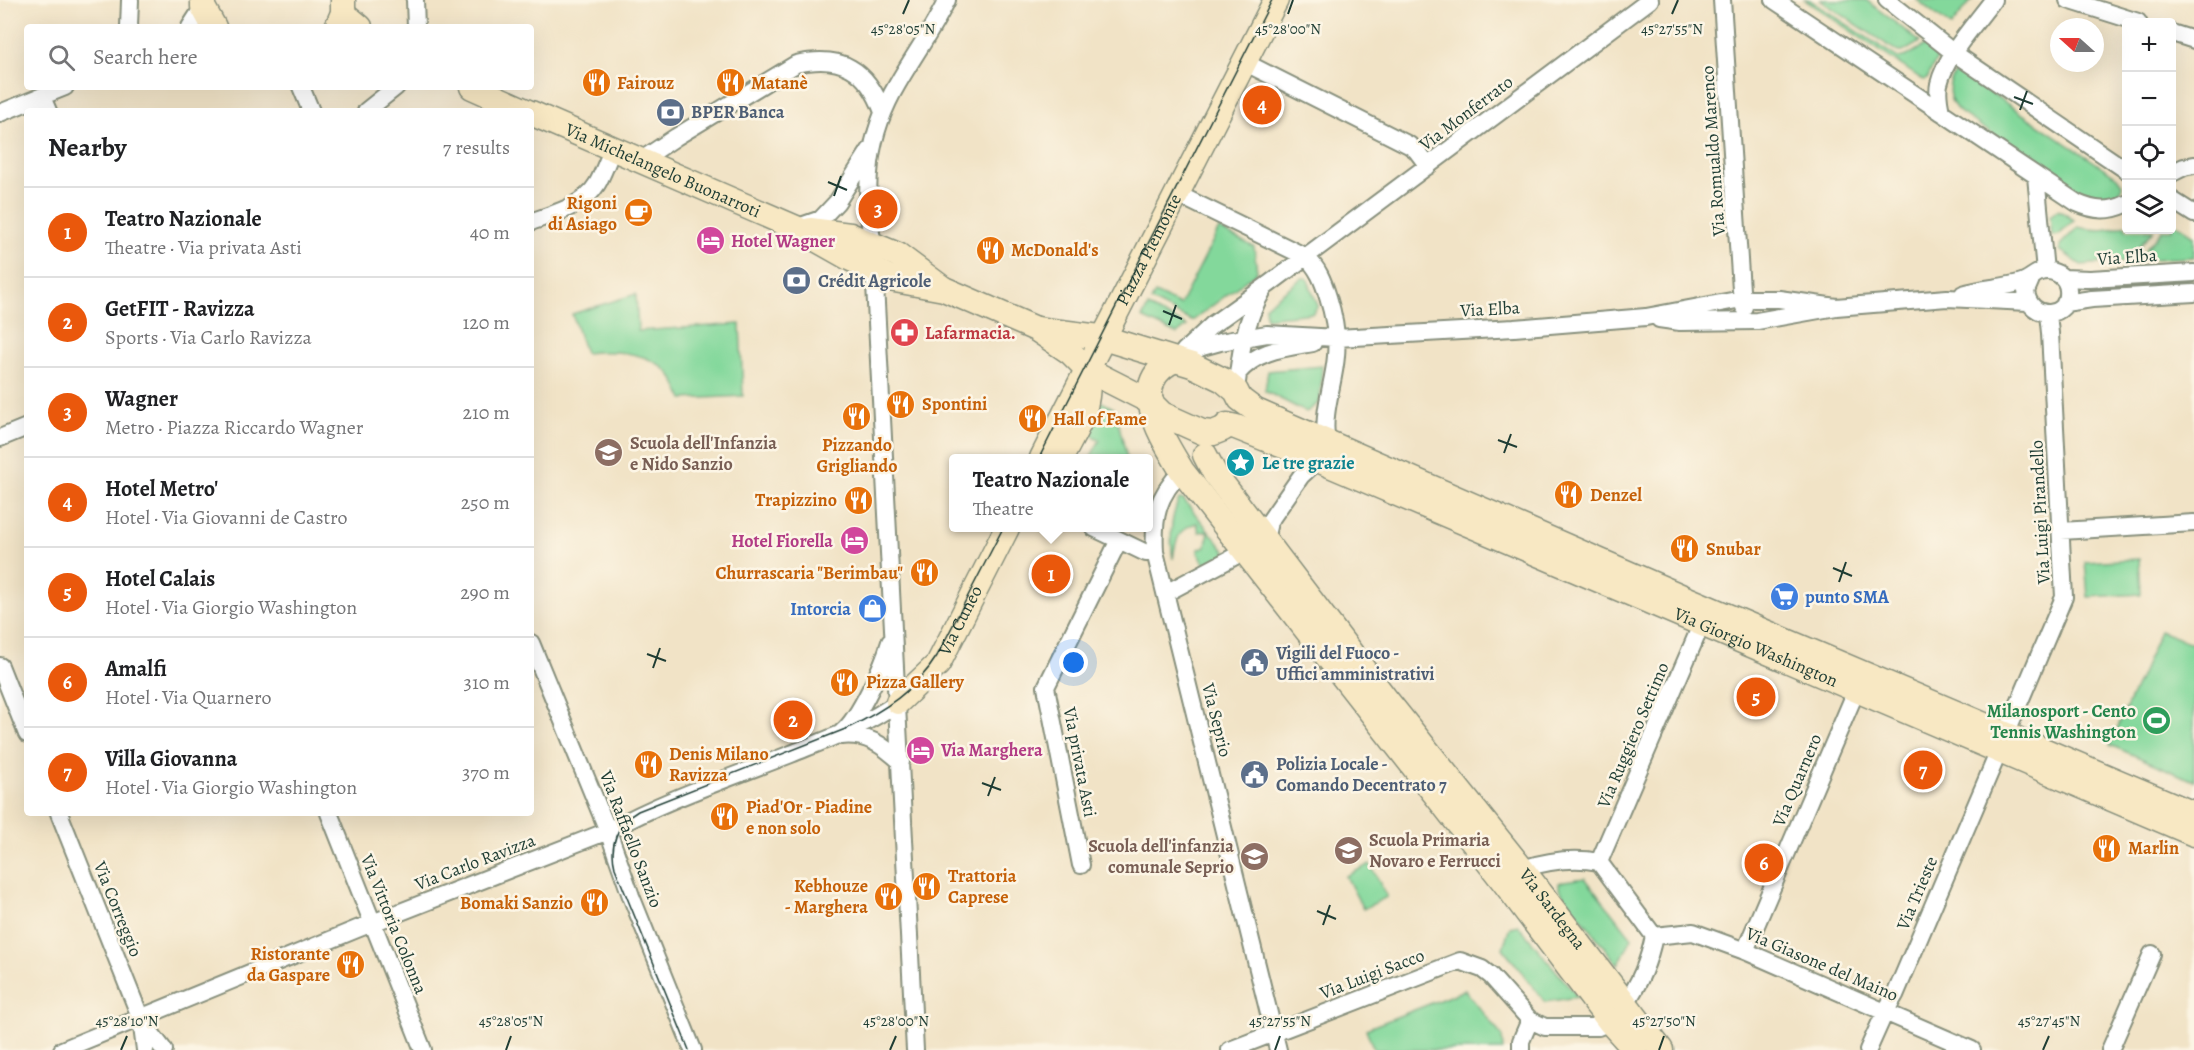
<!DOCTYPE html>
<meta charset="utf-8">
<style>
body{margin:0;font-family:Alegreya,serif;background:#f2f2f2;color:#202124}
.controls{position:absolute;right:18px;top:18px;display:grid;overflow:hidden;border-radius:6px;box-shadow:0 6px 24px #0002}
.controls button{width:54px;height:54px;display:grid;place-items:center;padding:0;border:0;border-bottom:2px solid #e0e0e0;background:#fff;color:#202124;font:30px sans-serif}
.compass{position:absolute;left:2050px;top:18px;width:54px;height:54px;border-radius:50%;background:#fff;box-shadow:0 6px 24px #0002;rotate:291deg}
.you{position:absolute;left:1074px;top:663px;width:21px;height:21px;margin:-15px;border:4px solid #fff;border-radius:50%;background:#1a73e8;box-shadow:0 0 0 9px #1a73e833}
.badge{display:grid;place-items:center;width:39px;height:39px;border-radius:50%;background:#ea580c;color:#fff;font-size:20px;font-weight:700}
.pin{position:absolute;translate:-50% -50%;border:3px solid #fff;box-shadow:0 2px 6px #0006}
.popup{position:absolute;left:949px;top:454px;width:204px;height:78px;box-sizing:border-box;display:grid;place-content:center;border-radius:6px;background:#fff;filter:drop-shadow(0 2px 4px #0005);font-size:20px;white-space:nowrap;color:#757577}
.popup b{font-size:22px;color:#202124}
.popup::after{content:'';position:absolute;left:50%;top:100%;margin-left:-12px;border:12px solid transparent;border-top-color:#fff}
.list{margin:0;padding:0;list-style:none}
h2{display:flex;justify-content:space-between;align-items:center;height:78px;margin:0;padding:0 24px;font-size:26px}
h2 small{font-size:20px;font-weight:400;color:#757577}
.list li{display:grid;grid-template-columns:39px 1fr auto;gap:18px;align-items:center;box-sizing:border-box;height:90px;padding:0 24px;border-top:2px solid #e0e0e0}
.list b{display:block;font-size:22px;white-space:nowrap}
.list p{margin:0;font-size:20px;white-space:nowrap;color:#757577}
.list em{font-size:20px;font-style:normal;color:#757577}
.icon{flex:none;width:33px;height:33px;fill:none;stroke:currentColor;stroke-width:2;stroke-linecap:round;stroke-linejoin:round}
.map{position:relative;flex:none;width:2194px;height:1050px;overflow:hidden}
.search{position:absolute;background:#fff;box-shadow:0 6px 24px #0002;left:24px;top:24px;width:510px;height:66px;display:flex;align-items:center;gap:15px;box-sizing:border-box;padding:0 21px;border-radius:6px;color:#757577;font-size:22px}
.panel{position:absolute;background:#fff;box-shadow:0 6px 24px #0002;left:24px;top:108px;width:510px;height:708px;border-radius:6px}
.map>svg:first-child{display:block}
</style>
<div class="map">
<svg width="2194" height="1050" viewBox="0 0 2194 1050">
<rect width="100%" height="100%" fill="#fcf5e5"/>
<filter id="ink" filterUnits="userSpaceOnUse"><feTurbulence type="fractalNoise" baseFrequency=".0167" numOctaves="2"/><feDisplacementMap in="SourceGraphic" scale="12" xChannelSelector="R" yChannelSelector="G"/><feConvolveMatrix kernelMatrix="1 2 1 2 8 2 1 2 1" color-interpolation-filters="sRGB"/></filter>
<filter id="wash" filterUnits="userSpaceOnUse"><feTurbulence type="fractalNoise" baseFrequency=".008" numOctaves="4" result="noise"/><feDisplacementMap in="SourceGraphic" scale="24" xChannelSelector="R" yChannelSelector="G"/><feGaussianBlur stdDeviation="1.35" result="paint"/><feColorMatrix in="noise" values="0 0 0 0 0 0 0 0 0 0 0 0 0 0 0 0 0 1.4 0 .05"/><feComposite in="paint" operator="in"/></filter>
<g filter="url(#wash)">
<rect width="100%" height="100%" fill="#f1e3c6"/>
<path fill="#83d89b" stroke="#518a68" stroke-width="1.5" d="M1805,0H1810L1898,58L1907,56L1925,45L1938,56L1927,79L1923,80Z
M1820,0H1866L1920,42L1903,52H1898Z
M1917,0H1972L1951,26Z
M1958,71L2117,177L2122,184C2121,203 2100,203 2086,197L1961,113C1947,102 1945,83 1958,71Z
M2058,210L2074,220L2059,235L2052,236L2050,216Z
M2172,221L2194,236V257L2137,260L2162,230H2172Z
M2126,225V230H2153L2127,261L2081,265L2060,250V245L2078,227C2096,231 2109,231 2126,225Z
M1219,229L1254,247L1257,272L1192,321L1151,301L1155,293L1180,305Z
M1302,278H1307L1318,306L1313,313L1266,318L1265,306Z
M636,294L638,331L740,324L743,396L683,399C679,391 676,381 670,374C649,351 613,350 585,353L572,314Z
M1148,307L1187,326L1177,334L1142,318Z
M1322,366L1320,402L1306,412L1265,391L1268,371Z
M1098,400L1115,409L1127,458H1090L1100,440L1083,430Z
M1179,499L1184,500L1227,553L1209,565L1204,563L1198,553L1199,549L1206,546L1209,531L1199,532L1197,523C1178,527 1175,543 1173,559C1170,537 1170,520 1179,499Z
M2139,559L2141,594L2088,597L2085,562Z
M2160,631L2194,644V781L2110,745Z
M1370,864L1387,897L1363,909L1346,876Z
M1585,878L1632,938L1618,965L1559,889V883L1564,881Z
M1518,925L1578,997L1545,1002L1503,948L1510,927Z
M1465,990L1502,1036L1503,1050H1374L1366,1029Z"/>
</g>
<g filter="url(#ink)">
<g fill="none" stroke-linecap="round" stroke-linejoin="round">
<defs>
<path id="street" d="M415,0L416,27
M1722,0L1741,290L1744,307
M1774,0L2077,203C2095,211 2109,212 2126,204
M1887,0L1954,53L2126,170
M2068,0L2138,22
M129,27L130,0
M190,27L203,7
M2172,33L2194,40
M1244,62L1409,145L1416,150L1428,166
M301,87L311,111
M42,97L48,111
M366,111L396,87
M1941,112C1939,103 1937,93 1939,84C1946,55 1976,23 1993,0
M0,113L65,87
M640,161L676,137L796,64C842,54 867,69 883,112
M2172,173L2184,167L2194,165
M2036,176L2045,271
M1177,194L1306,257C1318,268 1323,281 1328,297C1334,316 1338,335 1336,356C1334,384 1321,414 1327,443
M2172,200L2194,214
M531,222C554,213 583,207 597,184C603,174 607,161 613,149
M801,226L821,219L837,202L870,150
M2063,278L2090,279L2194,273
M1963,294C1982,288 2003,288 2022,282C2028,280 2032,276 2038,273C2051,267 2067,275 2068,290C2071,319 2029,322 2026,291L2032,277
M2065,303L2092,299L2194,293
M1659,319L1680,322L1757,321L1836,307L1947,298L2028,302
M1184,351L1212,325L1265,287L1650,0
M1175,360L1202,347L1220,342L1267,334L1337,338L1514,328L1646,317L1742,299H1779L1836,307
M1238,373C1257,350 1285,348 1313,343
M1236,391C1240,355 1244,322 1263,290
M0,438L27,427
M1182,471C1157,496 1153,517 1155,552L1278,1050
M1094,528L1146,553L1155,552
M2061,531L2194,523
M1265,540L1269,522L1301,476L1318,460
M1166,593L1245,551
M531,643L608,831L631,896L693,1050
M0,666L27,734
M842,732C859,719 884,663 890,642
M2006,734L2064,597L2050,333L2048,314
M841,736C866,733 883,745 901,762
M59,813L141,1019L145,1050
M329,813L423,1050
M1599,862L1702,623
M1081,865L1046,687L1119,540
M1522,869C1547,861 1573,857 1599,862L1654,936C1649,961 1640,983 1625,1004
M1654,936L1693,932L1745,951L1972,1050
M1745,951L1856,691
M141,1020L164,1050
M62,1050L357,929L608,831C666,799 730,778 791,754C828,739 865,726 898,702
M915,1050L873,246C863,187 867,135 898,83C914,55 933,29 947,0
M1230,1050L1460,961L1482,969L1491,976L1530,1020L1545,1027H1598L1610,1022
M1521,1050V1041L1530,1020
M1868,1050L1885,1012L1895,995L1999,751
M2110,1050L2152,954"/>
<g id="secondary">
<path d="M203,0V7L214,27"/>
<path d="M343,13L360,27"/>
<path d="M337,27L343,13V0"/>
<path d="M472,87L526,111"/>
<path id="s1" d="M531,113L796,228L851,259L895,280L944,289L1036,329L1070,352L1088,370L1149,401L1162,414L1202,432L1213,433L1223,429"/>
<path d="M810,230L850,235L898,255L941,287"/>
<path d="M1036,329L1100,337L1192,365L1223,380L1236,391L1240,399L1256,411L1685,598L2194,814"/>
<path d="M1175,360C1124,382 1164,440 1182,471L1504,882L1610,1022L1635,1050"/>
<path id="s2" d="M1227,425L1236,427L1318,460L2194,834"/>
<path id="s3" d="M1205,455L1215,474L1385,698L1522,869L1661,1050"/>
<path id="s4" d="M1042,458L1276,0"/>
<path d="M1061,458C1076,429 1089,412 1088,378"/>
<path id="s5" d="M898,702L938,664L1007,528"/>
</g>
</defs>
<use href="#street" stroke="#88907d" stroke-width="20"/>
<use href="#secondary" stroke="#88907d" stroke-width="27"/>
<use href="#street" stroke="#fff" stroke-width="16"/>
<use href="#secondary" stroke="#f8e8c3" stroke-width="24"/>
<path stroke="#1f3d34" stroke-width="1.5" d="M1039,458L1272,0
M689,1050L615,868C609,845 617,823 638,811L848,728C883,711 916,690 937,656L1003,528"/>
</g>
</g>
<path fill="none" stroke="#1f3d34" stroke-width="2" d="M903,14L909,0M1288,14L1293,0M1672,14L1678,0M2014,97L2033,104M2020,110L2027,91M828,182L847,190M834,196L841,176M1163,311L1182,319M1169,325L1176,305M1498,440L1517,447M1504,453L1511,434M1833,568L1852,576M1839,582L1846,562M647,654L666,661M653,668L660,648M982,783L1001,790M988,796L995,777M1317,911L1336,919M1323,925L1330,905M121,1050L127,1036M506,1050L511,1036M890,1050L896,1036M1275,1050L1280,1036M1659,1050L1664,1036M2043,1050L2049,1036"/>
<defs>
<symbol id="restaurant-disc" viewBox="-11 -11 22 22"><circle r="9.5" fill="#e8710a" stroke="#fcf5e5"/><path d="M-5-6h1v4h1v-4h1v4h1v-4h1v5L-1.5 .5V6h-2V.5L-5-1ZM5-6V6H3V1.5H1.5Q1.5-4 5-6Z" fill="#fff"/></symbol>
<symbol id="bank-disc" viewBox="-11 -11 22 22"><circle r="9.5" fill="#5c6f8a" stroke="#fcf5e5"/><path d="M-6-4H6V4H-6ZM0-2.3a2.3 2.3 0 1 0 0 4.6a2.3 2.3 0 1 0 0-4.6Z" fill="#fff"/></symbol>
<symbol id="cafe-disc" viewBox="-11 -11 22 22"><circle r="9.5" fill="#e8710a" stroke="#fcf5e5"/><path d="M-5.5-4.5H6V0H3Q3 3.5 0 3.5H-2.5Q-5.5 3.5-5.5 0ZM3-3.2v2h1.7v-2ZM-6 4.5H4V6H-6Z" fill="#fff"/></symbol>
<symbol id="hotel-disc" viewBox="-11 -11 22 22"><circle r="9.5" fill="#d1479c" stroke="#fcf5e5"/><path d="M-6-4.5h1.5V1H6V5H4.5V3h-9V5H-6ZM-4 0a1.8 1.8 0 1 1 3.6 0ZM.5 0V-2.5h3Q6-2.5 6 0Z" fill="#fff"/></symbol>
<symbol id="pharmacy-disc" viewBox="-11 -11 22 22"><circle r="9.5" fill="#e0444e" stroke="#fcf5e5"/><path d="M-2-6h4v4h4v4h-4v4h-4v-4h-4v-4h4Z" fill="#fff"/></symbol>
<symbol id="school-disc" viewBox="-11 -11 22 22"><circle r="9.5" fill="#8d6e63" stroke="#fcf5e5"/><path d="M0-5L7-2L0 1L-7-2ZM-4 1L0 2.5L4 1V4Q0 6-4 4Z" fill="#fff"/></symbol>
<symbol id="sight-disc" viewBox="-11 -11 22 22"><circle r="9.5" fill="#0f9aa8" stroke="#fcf5e5"/><path d="M0-6L1.8-2.2L6-1.7L2.9 1.2L3.7 5.4L0 3.3L-3.7 5.4L-2.9 1.2L-6-1.7L-1.8-2.2Z" fill="#fff"/></symbol>
<symbol id="supermarket-disc" viewBox="-11 -11 22 22"><circle r="9.5" fill="#3f7fe0" stroke="#fcf5e5"/><path d="M-6-5.5h2.5l.6 2H6L4.5 2H-2.5L-4.4-4H-6ZM-1.5 3.2a1.3 1.3 0 1 0 .1 0ZM3 3.2a1.3 1.3 0 1 0 .1 0Z" fill="#fff"/></symbol>
<symbol id="shop-disc" viewBox="-11 -11 22 22"><circle r="9.5" fill="#3f7fe0" stroke="#fcf5e5"/><path d="M-5-2.5h2.3a2.7 3.5 0 0 1 5.4 0H5L5.5 6h-11ZM-1.5-2.5h3a1.5 2.3 0 0 0-3 0Z" fill="#fff"/></symbol>
<symbol id="civic-disc" viewBox="-11 -11 22 22"><circle r="9.5" fill="#5c6f8a" stroke="#fcf5e5"/><path d="M-.6-6.5H3V-4.5H.6V-3L4-1V1h2V6H-6V1h2V-1L-.6-3ZM-1.2 2.5V6h2.4V2.5Z" fill="#fff"/></symbol>
<symbol id="stadium-disc" viewBox="-11 -11 22 22"><circle r="9.5" fill="#2e9e5b" stroke="#fcf5e5"/><path d="M0-5a6.5 5 0 1 0 0 10a6.5 5 0 1 0 0-10ZM-3.5-1.8h7v3.6h-7Z" fill="#fff"/></symbol>
</defs>
<g fill-rule="evenodd">
<use href="#restaurant-disc" x="580" y="66" width="33" height="33"/>
<use href="#restaurant-disc" x="714" y="66" width="33" height="33"/>
<use href="#bank-disc" x="654" y="96" width="33" height="33"/>
<use href="#cafe-disc" x="622" y="196" width="33" height="33"/>
<use href="#hotel-disc" x="694" y="224" width="33" height="33"/>
<use href="#restaurant-disc" x="974" y="234" width="33" height="33"/>
<use href="#bank-disc" x="780" y="264" width="33" height="33"/>
<use href="#pharmacy-disc" x="888" y="316" width="33" height="33"/>
<use href="#restaurant-disc" x="884" y="388" width="33" height="33"/>
<use href="#restaurant-disc" x="840" y="400" width="33" height="33"/>
<use href="#restaurant-disc" x="1016" y="402" width="33" height="33"/>
<use href="#school-disc" x="592" y="436" width="33" height="33"/>
<use href="#sight-disc" x="1224" y="446" width="33" height="33"/>
<use href="#restaurant-disc" x="1552" y="478" width="33" height="33"/>
<use href="#restaurant-disc" x="842" y="484" width="33" height="33"/>
<use href="#hotel-disc" x="838" y="524" width="33" height="33"/>
<use href="#restaurant-disc" x="1668" y="532" width="33" height="33"/>
<use href="#restaurant-disc" x="908" y="556" width="33" height="33"/>
<use href="#supermarket-disc" x="1768" y="580" width="33" height="33"/>
<use href="#shop-disc" x="856" y="592" width="33" height="33"/>
<use href="#civic-disc" x="1238" y="646" width="33" height="33"/>
<use href="#restaurant-disc" x="828" y="666" width="33" height="33"/>
<use href="#stadium-disc" x="2140" y="704" width="33" height="33"/>
<use href="#hotel-disc" x="904" y="734" width="33" height="33"/>
<use href="#restaurant-disc" x="632" y="748" width="33" height="33"/>
<use href="#civic-disc" x="1238" y="758" width="33" height="33"/>
<use href="#restaurant-disc" x="708" y="800" width="33" height="33"/>
<use href="#restaurant-disc" x="2090" y="832" width="33" height="33"/>
<use href="#school-disc" x="1332" y="834" width="33" height="33"/>
<use href="#school-disc" x="1238" y="840" width="33" height="33"/>
<use href="#restaurant-disc" x="910" y="870" width="33" height="33"/>
<use href="#restaurant-disc" x="872" y="880" width="33" height="33"/>
<use href="#restaurant-disc" x="578" y="886" width="33" height="33"/>
<use href="#restaurant-disc" x="334" y="948" width="33" height="33"/>
</g>
<g text-anchor="middle" dominant-baseline="central" stroke-width="5" stroke-linejoin="round" paint-order="stroke">
<g font-size="18" font-weight="bold" fill="#c56008" stroke="#fcf5e5" text-anchor="start">
<text x="617" y="83">Fairouz</text>
<text x="751" y="83">Matanè</text>
<text x="617" y="203" text-anchor="end">Rigoni<tspan x="617" dy="21">di Asiago</tspan></text>
<text x="1011" y="250">McDonald's</text>
<text x="922" y="404">Spontini</text>
<text x="1053" y="419">Hall of Fame</text>
<text x="857" y="445" text-anchor="middle">Pizzando<tspan x="857" dy="21">Grigliando</tspan></text>
<text x="1590" y="495">Denzel</text>
<text x="837" y="500" text-anchor="end">Trapizzino</text>
<text x="1706" y="549">Snubar</text>
<text x="903" y="573" text-anchor="end">Churrascaria "Berimbau"</text>
<text x="866" y="682">Pizza Gallery</text>
<text x="669" y="754">Denis Milano<tspan x="669" dy="21">Ravizza</tspan></text>
<text x="746" y="807">Piad'Or - Piadine<tspan x="746" dy="21">e non solo</tspan></text>
<text x="2128" y="848">Marlin</text>
<text x="948" y="876">Trattoria<tspan x="948" dy="21">Caprese</tspan></text>
<text x="868" y="886" text-anchor="end">Kebhouze<tspan x="868" dy="21">- Marghera</tspan></text>
<text x="573" y="903" text-anchor="end">Bomaki Sanzio</text>
<text x="330" y="954" text-anchor="end">Ristorante<tspan x="330" dy="21">da Gaspare</tspan></text>
</g>
<g font-size="18" font-weight="bold" fill="#4e5e75" stroke="#fcf5e5" text-anchor="start">
<text x="691" y="112">BPER Banca</text>
<text x="818" y="281">Crédit Agricole</text>
<text x="1276" y="653">Vigili del Fuoco -<tspan x="1276" dy="21">Uffici amministrativi</tspan></text>
<text x="1276" y="764">Polizia Locale -<tspan x="1276" dy="21">Comando Decentrato 7</tspan></text>
</g>
<g font-size="18" fill="#1f3d34" stroke="#fcf5e5">
<text transform="translate(1466 113) rotate(-37)">Via Monferrato</text>
<text transform="translate(1713 151) rotate(-94)">Via Romualdo Marenco</text>
<text stroke="none"><textPath href="#s1" startOffset="144">Via Michelangelo Buonarroti</textPath></text>
<text stroke="none"><textPath href="#s4" startOffset="234">Piazza Piemonte</textPath></text>
<text transform="translate(2127 257) rotate(-4)">Via Elba</text>
<text transform="translate(1490 309) rotate(-3)">Via Elba</text>
<text transform="translate(2040 512) rotate(-93)">Via Luigi Pirandello</text>
<text stroke="none"><textPath href="#s5" startOffset="104">Via Cuneo</textPath></text>
<text stroke="none"><textPath href="#s2" startOffset="574">Via Giorgio Washington</textPath></text>
<text transform="translate(1217 720) rotate(76)">Via Seprio</text>
<text transform="translate(1633 735) rotate(-67)">Via Ruggiero Settimo</text>
<text transform="translate(1080 762) rotate(79)">Via privata Asti</text>
<text transform="translate(1797 780) rotate(-67)">Via Quarnero</text>
<text transform="translate(631 839) rotate(69)">Via Raffaello Sanzio</text>
<text transform="translate(475 862) rotate(-21)">Via Carlo Ravizza</text>
<text transform="translate(1917 893) rotate(-67)">Via Trieste</text>
<text stroke="none"><textPath href="#s3" startOffset="572">Via Sardegna</textPath></text>
<text transform="translate(118 909) rotate(68)">Via Correggio</text>
<text transform="translate(394 924) rotate(68)">Via Vittoria Colonna</text>
<text transform="translate(1822 964) rotate(23)">Via Giasone del Maino</text>
<text transform="translate(1372 974) rotate(-21)">Via Luigi Sacco</text>
</g>
<g font-size="18" font-weight="bold" fill="#b23c85" stroke="#fcf5e5" text-anchor="start">
<text x="731" y="241">Hotel Wagner</text>
<text x="833" y="541" text-anchor="end">Hotel Fiorella</text>
<text x="941" y="750">Via Marghera</text>
</g>
<g font-size="18" font-weight="bold" fill="#be3a42" stroke="#fcf5e5" text-anchor="start">
<text x="925" y="333">Lafarmacia.</text>
</g>
<g font-size="18" font-weight="bold" fill="#785e54" stroke="#fcf5e5" text-anchor="start">
<text x="630" y="443">Scuola dell'Infanzia<tspan x="630" dy="21">e Nido Sanzio</tspan></text>
<text x="1369" y="840">Scuola Primaria<tspan x="1369" dy="21">Novaro e Ferrucci</tspan></text>
<text x="1234" y="846" text-anchor="end">Scuola dell'infanzia<tspan x="1234" dy="21">comunale Seprio</tspan></text>
</g>
<g font-size="18" font-weight="bold" fill="#0d838f" stroke="#fcf5e5" text-anchor="start">
<text x="1262" y="463">Le tre grazie</text>
</g>
<g font-size="18" font-weight="bold" fill="#366cbe" stroke="#fcf5e5" text-anchor="start">
<text x="1805" y="597">punto SMA</text>
<text x="851" y="609" text-anchor="end">Intorcia</text>
</g>
<g font-size="18" font-weight="bold" fill="#27864d" stroke="#fcf5e5" text-anchor="end">
<text x="2136" y="711">Milanosport - Cento<tspan x="2136" dy="21">Tennis Washington</tspan></text>
</g>
</g>
<g font-size="15" text-anchor="middle" fill="#1f3d34" stroke="#fcf5e5" stroke-width="5" stroke-linejoin="round" paint-order="stroke">
<text x="1288" y="34">45°28'00"N</text>
<text x="1672" y="34">45°27'55"N</text>
<text x="903" y="34">45°28'05"N</text>
<text x="127" y="1026">45°28'10"N</text>
<text x="511" y="1026">45°28'05"N</text>
<text x="896" y="1026">45°28'00"N</text>
<text x="1280" y="1026">45°27'55"N</text>
<text x="1664" y="1026">45°27'50"N</text>
<text x="2049" y="1026">45°27'45"N</text>
</g>
</svg>
<div class="controls">
<button>+</button>
<button>−</button>
<button><svg class="icon" aria-label="locate" viewBox="0 0 24 24"><circle cx="12" cy="12" r="6"/><path d="M12 2v4M12 18v4M2 12h4M18 12h4"/></svg></button>
<button><svg class="icon" aria-label="layers" viewBox="0 0 24 24"><path d="M12 4l9 5-9 5-9-5zM3 14l9 5 9-5"/></svg></button>
</div>
<svg class="compass" viewBox="-18 -18 36 36"><path d="M0-13l5 13h-10z" fill="#e53935"/><path d="M0 13l5-13h-10z" fill="#757577"/></svg>
<div class="you"></div>
<div class="pin badge" style="left:1051px;top:574px">1</div>
<div class="popup"><b>Teatro Nazionale</b>Theatre</div>
<div class="pin badge" style="left:793px;top:720px">2</div>
<div class="pin badge" style="left:878px;top:209px">3</div>
<div class="pin badge" style="left:1262px;top:105px">4</div>
<div class="pin badge" style="left:1756px;top:697px">5</div>
<div class="pin badge" style="left:1764px;top:863px">6</div>
<div class="pin badge" style="left:1923px;top:770px">7</div>
<div class="search"><svg class="icon" aria-label="search" viewBox="0 0 24 24"><circle cx="10" cy="10" r="6"/><path d="M15 15l6 6"/></svg>Search here</div>
<section class="panel">
<h2>Nearby<small>7 results</small></h2>
<ul class="list">
<li><span class="badge">1</span><div><b>Teatro Nazionale</b><p>Theatre · Via privata Asti</p></div><em>40 m</em></li>
<li><span class="badge">2</span><div><b>GetFIT - Ravizza</b><p>Sports · Via Carlo Ravizza</p></div><em>120 m</em></li>
<li><span class="badge">3</span><div><b>Wagner</b><p>Metro · Piazza Riccardo Wagner</p></div><em>210 m</em></li>
<li><span class="badge">4</span><div><b>Hotel Metro'</b><p>Hotel · Via Giovanni de Castro</p></div><em>250 m</em></li>
<li><span class="badge">5</span><div><b>Hotel Calais</b><p>Hotel · Via Giorgio Washington</p></div><em>290 m</em></li>
<li><span class="badge">6</span><div><b>Amalfi</b><p>Hotel · Via Quarnero</p></div><em>310 m</em></li>
<li><span class="badge">7</span><div><b>Villa Giovanna</b><p>Hotel · Via Giorgio Washington</p></div><em>370 m</em></li>
</ul>
</section>
</div>
